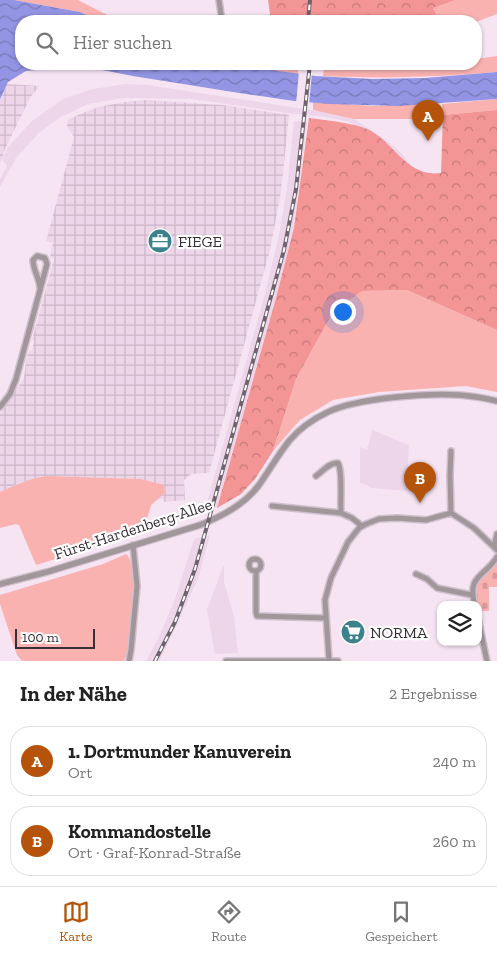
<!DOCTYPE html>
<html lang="de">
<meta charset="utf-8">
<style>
body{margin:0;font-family:"Zilla Slab",serif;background:#f2f2f2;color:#222}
.controls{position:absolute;right:15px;bottom:15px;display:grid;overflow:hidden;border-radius:10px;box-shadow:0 1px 4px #0004}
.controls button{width:45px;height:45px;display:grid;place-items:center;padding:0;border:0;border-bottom:1px solid #e0e0e0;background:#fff;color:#222;font:25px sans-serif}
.scale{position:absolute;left:15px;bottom:12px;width:80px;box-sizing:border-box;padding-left:5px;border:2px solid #362f35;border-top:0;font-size:14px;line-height:18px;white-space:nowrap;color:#362f35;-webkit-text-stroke:4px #fff;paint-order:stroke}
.you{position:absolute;left:342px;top:311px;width:18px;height:18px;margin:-12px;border:4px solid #fff;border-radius:50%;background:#1a73e8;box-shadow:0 0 0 8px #1a73e833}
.badge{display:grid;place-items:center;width:32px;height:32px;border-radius:50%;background:#b45309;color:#fff;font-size:16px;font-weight:700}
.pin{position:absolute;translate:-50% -41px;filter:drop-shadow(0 1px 2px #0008)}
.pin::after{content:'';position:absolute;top:26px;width:18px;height:15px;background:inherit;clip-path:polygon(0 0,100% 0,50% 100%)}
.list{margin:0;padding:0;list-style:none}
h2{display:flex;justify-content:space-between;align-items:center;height:65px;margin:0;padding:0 20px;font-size:21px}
h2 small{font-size:16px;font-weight:400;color:#767676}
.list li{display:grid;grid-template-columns:32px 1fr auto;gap:15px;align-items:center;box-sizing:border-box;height:70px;margin:0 10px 10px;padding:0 10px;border:1px solid #e0e0e0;border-radius:20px}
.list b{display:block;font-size:19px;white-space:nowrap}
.list p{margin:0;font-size:16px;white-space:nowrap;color:#767676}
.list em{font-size:16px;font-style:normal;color:#767676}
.icon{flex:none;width:28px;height:28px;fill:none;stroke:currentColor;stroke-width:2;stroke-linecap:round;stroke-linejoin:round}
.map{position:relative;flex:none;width:497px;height:661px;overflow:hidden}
.search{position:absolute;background:#fff;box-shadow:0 1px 4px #0004;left:15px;right:15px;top:15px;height:55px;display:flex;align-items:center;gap:12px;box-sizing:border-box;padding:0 18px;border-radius:20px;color:#767676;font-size:19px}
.sheet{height:225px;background:#fff}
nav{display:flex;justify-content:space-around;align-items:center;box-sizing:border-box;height:70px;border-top:1px solid #e0e0e0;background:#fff;font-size:14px;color:#767676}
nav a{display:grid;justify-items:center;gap:2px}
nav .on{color:#b45309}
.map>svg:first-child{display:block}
</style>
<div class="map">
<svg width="497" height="661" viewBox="0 0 497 661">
<defs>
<pattern id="industrial-grid" width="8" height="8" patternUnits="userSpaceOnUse" patternTransform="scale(1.25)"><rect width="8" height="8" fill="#edd6e9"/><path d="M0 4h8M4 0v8" fill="none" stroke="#ccb8c8"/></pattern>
<pattern id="forest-crowns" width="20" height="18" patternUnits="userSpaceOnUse" patternTransform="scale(1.25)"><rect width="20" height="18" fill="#f39495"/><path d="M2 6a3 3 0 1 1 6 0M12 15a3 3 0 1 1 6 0" fill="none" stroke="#c6797a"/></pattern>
<pattern id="cemetery-stones" width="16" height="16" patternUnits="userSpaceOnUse" patternTransform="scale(1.25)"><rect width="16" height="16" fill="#fab2b1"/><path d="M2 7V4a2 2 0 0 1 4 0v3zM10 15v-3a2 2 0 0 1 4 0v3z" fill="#d79999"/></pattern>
<pattern id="water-waves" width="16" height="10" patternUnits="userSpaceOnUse" patternTransform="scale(1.25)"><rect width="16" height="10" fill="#9394e3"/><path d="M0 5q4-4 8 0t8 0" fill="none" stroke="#7979b9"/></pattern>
</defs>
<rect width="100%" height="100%" fill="#f6e4f3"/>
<path fill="#edd6e9" d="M125,84L148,85L325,112L354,119L386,140L401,153L422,179L373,136L350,122L326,117L286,113L214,102L189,99L142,98H124L88,104L59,118L40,132L16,158L0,187V179L7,166L2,159L8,147L32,121L63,99L93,89Z
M294,121L307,122L294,228L276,298L217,507L204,513L264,297L279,235L287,188Z
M372,430L409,445L407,491L371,488L367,485L360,483V447L367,450Z
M210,535L198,579L164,652L159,661H146L158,639L175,599L194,539Z
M223,566H224V582L234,617L238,653L215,654L207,610Z"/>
<path fill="url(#industrial-grid)" d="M0,82L7,84L40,86L31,96L5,149L0,164Z
M145,100L222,105L289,115L281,192L270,250L209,473L191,474L184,480L185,500L163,502V499L157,500L165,493L164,486L141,479L49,476L22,482L0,492V414L24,378L26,361L28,353L32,350L34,341L32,340L54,259L50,257L53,243L46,241L74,137L67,126L68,119L98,107L125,102Z"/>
<path fill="#fab2b1" d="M14,0H78L119,21H100L80,12Z
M456,0H497V14L476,22L440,21L433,8Z
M497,56V72C439,77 382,79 323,76L324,67H399L476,64V59Z
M230,64H298V74Z
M497,99V110L443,115L442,104Z
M313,102L373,106L422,104L423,119H354L313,110Z
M407,290L497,330V392L466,386L379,392L333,400L300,420L273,451L296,379L333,312L362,291Z
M49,476L141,479L164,485L165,493L151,505L145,526L136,536L94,547L36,565L19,525L16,524L0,528V492C16,485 31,477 49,476Z
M126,554C141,564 129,635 127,654L124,661H22L17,655L0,604V595L103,564Z"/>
<path fill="url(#forest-crowns)" d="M268,0H456L433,8L440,21H271Z
M299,64H298H412C375,69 335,70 299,64Z
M497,110V330L407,290L362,291L333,312L296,379L273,451L255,479L241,494L217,508L276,298L294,228L309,118C324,120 354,123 367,129C394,141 406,178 441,173L443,115Z"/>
<path fill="url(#cemetery-stones)" d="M497,562V587H489V611H480C471,582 477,582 497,562Z"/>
<path fill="url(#water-waves)" d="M0,0H14L80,12L100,21H21V64H230L315,76L373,79L425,78L497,72V99L399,106L329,104L294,101L233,92L133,76L81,66L26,71L8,82L0,99Z"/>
<path fill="#f6e4f3" d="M299,71L312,73L309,105L296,104Z"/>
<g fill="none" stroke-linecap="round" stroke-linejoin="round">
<defs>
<path id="minor" d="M219,0L222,21
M0,407L10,394L16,379L47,264L45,258L37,256L33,260C33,270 39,277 40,288
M451,451L450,476L451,513
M316,476C323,471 330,462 338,463C343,472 340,500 341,513
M272,506L341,513L352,518L362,526
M494,546L497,534
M249 565a6 6 0 1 1 12 0a6 6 0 1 1-12 0Z
M256,571V612L257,616L326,618
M416,574L427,579L437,588L472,595
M475,605C466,575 486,576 497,557
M478,619L487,661
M329,660L325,600L331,578L348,542L359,528L366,524L379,519L397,518L426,520L451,513L474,528L497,550
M129,661L131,650L137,586L133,545
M226,661H338"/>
<path id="tertiary" d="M0,584L47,572L200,525C222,516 244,505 259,485C269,471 278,455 289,441C300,428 313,419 328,412C357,398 427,393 459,395C472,396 485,398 497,401"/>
</defs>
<use href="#minor" stroke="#d0c0cd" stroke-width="8"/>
<use href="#tertiary" stroke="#d0c0cd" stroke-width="8"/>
<use href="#minor" stroke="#a1979b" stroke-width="5"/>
<use href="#tertiary" stroke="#a1979b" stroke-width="5.5"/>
<defs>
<path id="rail" d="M308,21L310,0
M155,661L175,622L195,569L284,250L296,189L310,64"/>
</defs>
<use href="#rail" stroke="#6f646d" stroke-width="4"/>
<use href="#rail" stroke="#fff" stroke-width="2" stroke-dasharray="5.5" stroke-linecap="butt"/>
</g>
<defs>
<symbol id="office-disc" viewBox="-11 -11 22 22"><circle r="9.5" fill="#3c828d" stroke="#fff"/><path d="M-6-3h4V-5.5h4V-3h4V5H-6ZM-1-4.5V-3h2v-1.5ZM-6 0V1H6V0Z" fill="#fff"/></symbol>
<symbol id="supermarket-disc" viewBox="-11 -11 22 22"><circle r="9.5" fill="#3c828d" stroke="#fff"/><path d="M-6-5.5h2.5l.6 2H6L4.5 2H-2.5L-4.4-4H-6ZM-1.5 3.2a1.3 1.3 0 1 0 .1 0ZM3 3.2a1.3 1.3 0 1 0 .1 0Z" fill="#fff"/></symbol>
</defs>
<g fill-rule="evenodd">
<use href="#office-disc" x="146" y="227" width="28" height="28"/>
<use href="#supermarket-disc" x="339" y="618" width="28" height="28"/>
</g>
<g text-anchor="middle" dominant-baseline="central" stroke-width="4.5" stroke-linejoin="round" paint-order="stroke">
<g font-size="16" fill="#362f35" stroke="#fff" text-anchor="start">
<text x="178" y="241">FIEGE</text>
<text x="370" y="632">NORMA</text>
</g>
<g font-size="16" fill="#362f35" stroke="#fff">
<text transform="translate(133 529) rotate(-18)">Fürst-Hardenberg-Allee</text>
</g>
</g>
</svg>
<div class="controls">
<button><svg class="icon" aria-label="layers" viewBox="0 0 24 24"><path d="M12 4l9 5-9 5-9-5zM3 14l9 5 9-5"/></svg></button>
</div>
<div class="scale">100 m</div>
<div class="you"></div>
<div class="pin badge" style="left:428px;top:141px">A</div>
<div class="pin badge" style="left:420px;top:503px">B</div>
<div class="search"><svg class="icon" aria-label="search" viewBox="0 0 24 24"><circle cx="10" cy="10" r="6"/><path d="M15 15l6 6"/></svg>Hier suchen</div>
</div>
<section class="sheet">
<h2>In der Nähe<small>2 Ergebnisse</small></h2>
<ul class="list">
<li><span class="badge">A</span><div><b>1. Dortmunder Kanuverein</b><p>Ort</p></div><em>240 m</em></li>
<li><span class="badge">B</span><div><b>Kommandostelle</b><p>Ort · Graf-Konrad-Straße</p></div><em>260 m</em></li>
</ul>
</section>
<nav>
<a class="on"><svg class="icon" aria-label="map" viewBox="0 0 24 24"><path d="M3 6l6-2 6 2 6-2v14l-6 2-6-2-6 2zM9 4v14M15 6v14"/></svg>Karte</a>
<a><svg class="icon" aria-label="directions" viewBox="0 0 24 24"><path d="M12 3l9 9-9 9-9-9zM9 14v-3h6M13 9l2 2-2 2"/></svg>Route</a>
<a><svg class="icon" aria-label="saved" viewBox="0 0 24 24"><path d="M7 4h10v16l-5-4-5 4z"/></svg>Gespeichert</a>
</nav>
